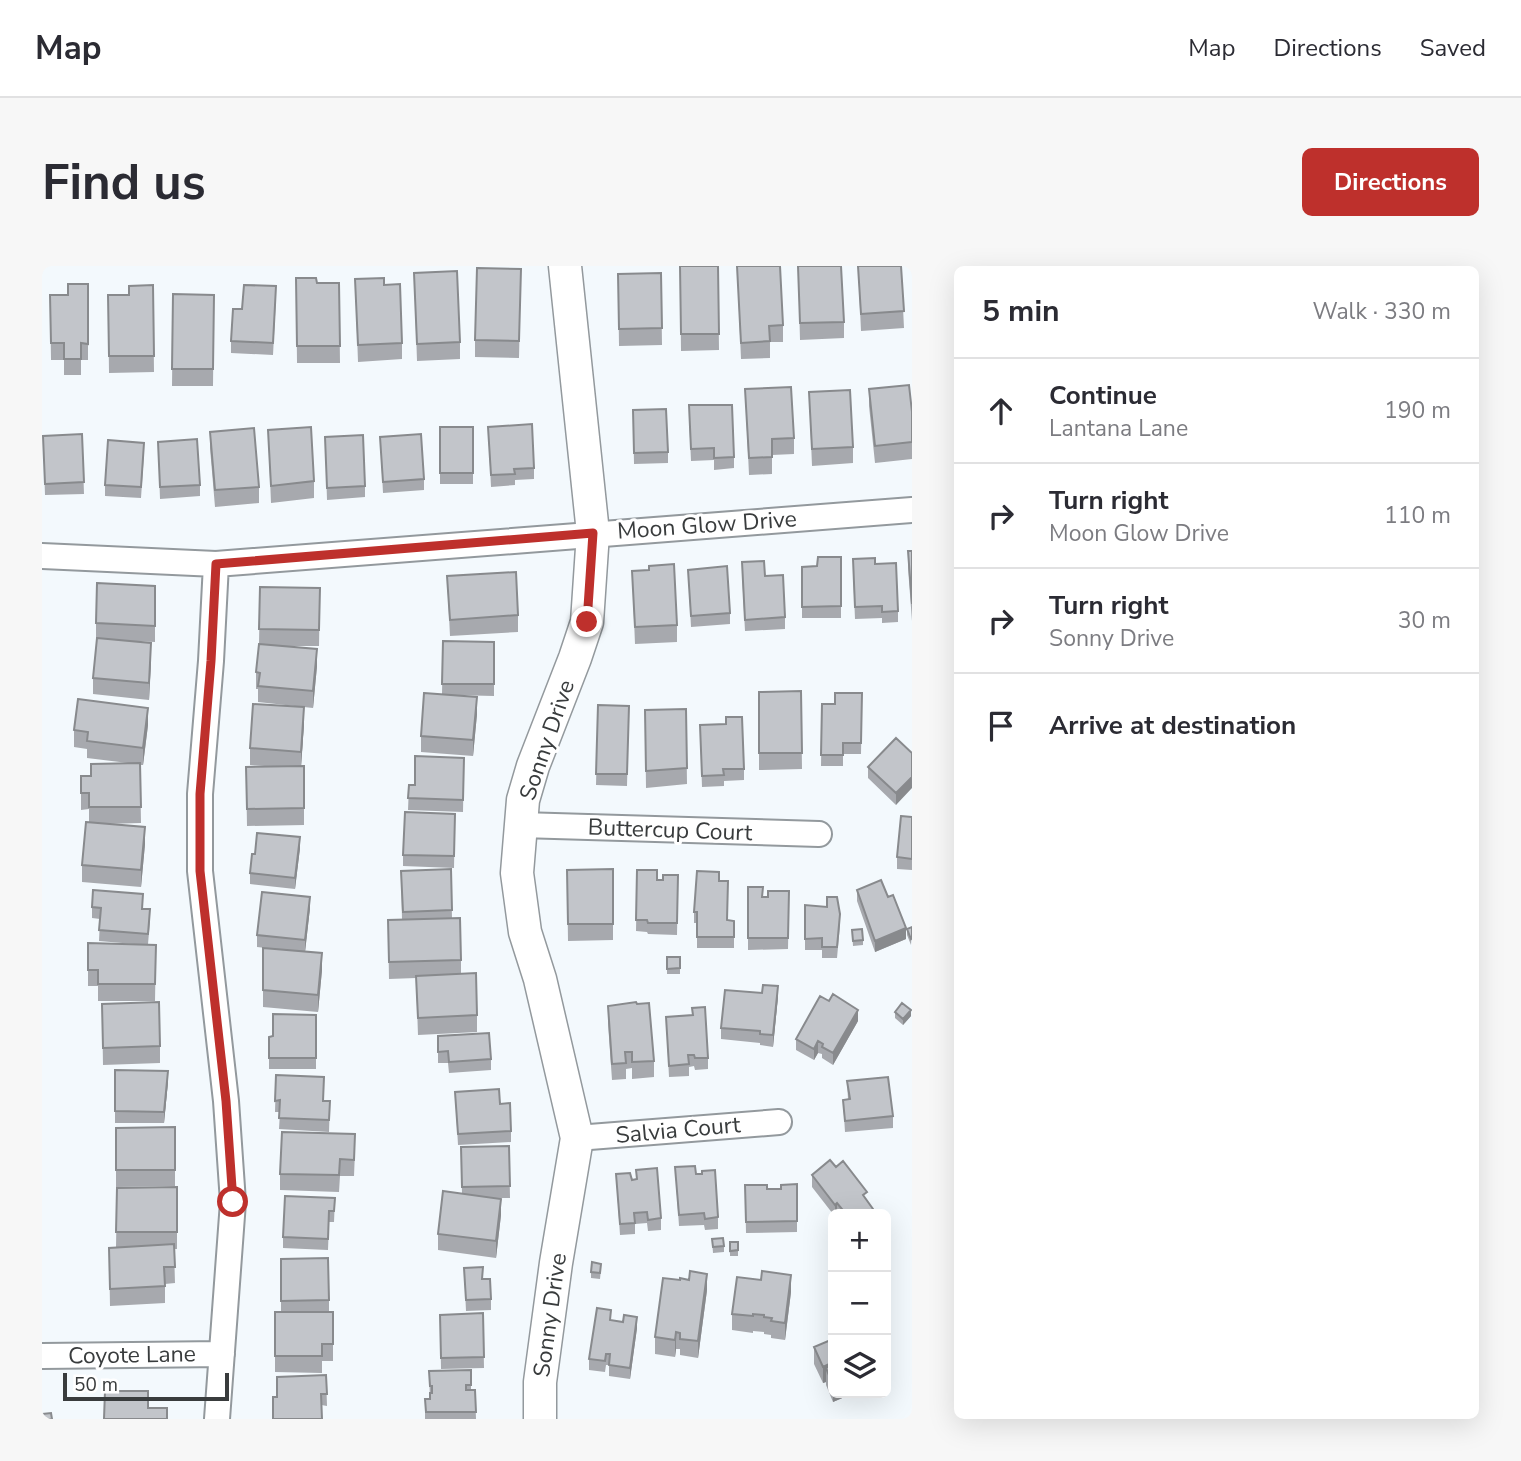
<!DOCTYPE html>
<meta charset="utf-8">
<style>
body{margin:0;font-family:"Nunito Sans",sans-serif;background:#f7f7f7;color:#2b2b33}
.controls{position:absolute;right:21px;bottom:21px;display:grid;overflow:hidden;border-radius:10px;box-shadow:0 7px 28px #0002}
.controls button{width:63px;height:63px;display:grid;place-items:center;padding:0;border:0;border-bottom:2px solid #e1e1e2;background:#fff;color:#2b2b33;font:35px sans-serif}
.scale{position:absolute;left:21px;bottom:18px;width:166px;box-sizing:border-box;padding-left:7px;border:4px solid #393c3d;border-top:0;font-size:19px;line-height:24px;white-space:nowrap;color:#393c3d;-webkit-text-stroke:5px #fff;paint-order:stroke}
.stop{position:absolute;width:21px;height:21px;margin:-16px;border:5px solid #be302c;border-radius:50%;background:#fff}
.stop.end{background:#be302c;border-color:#fff;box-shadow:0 2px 7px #0008}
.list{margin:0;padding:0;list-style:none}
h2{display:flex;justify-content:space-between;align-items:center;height:91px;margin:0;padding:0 28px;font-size:30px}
h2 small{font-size:23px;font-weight:400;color:#7c7c81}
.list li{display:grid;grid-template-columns:46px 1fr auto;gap:21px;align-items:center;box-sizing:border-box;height:105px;padding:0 28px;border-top:2px solid #e1e1e2}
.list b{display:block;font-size:26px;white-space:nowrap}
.list p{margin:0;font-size:23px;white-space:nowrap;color:#7c7c81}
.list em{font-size:23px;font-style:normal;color:#7c7c81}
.icon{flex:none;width:38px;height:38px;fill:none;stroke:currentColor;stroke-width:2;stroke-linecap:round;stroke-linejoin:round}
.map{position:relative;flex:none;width:870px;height:1153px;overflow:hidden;border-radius:10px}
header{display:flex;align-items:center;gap:42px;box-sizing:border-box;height:98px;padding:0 35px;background:#fff;border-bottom:2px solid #e1e1e2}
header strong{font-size:33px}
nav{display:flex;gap:38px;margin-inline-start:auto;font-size:24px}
.intro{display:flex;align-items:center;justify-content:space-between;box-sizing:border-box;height:168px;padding:0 42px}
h1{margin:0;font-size:49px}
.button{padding:18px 32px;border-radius:10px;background:#be302c;color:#fff;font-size:24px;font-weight:700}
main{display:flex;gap:42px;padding:0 42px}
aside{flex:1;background:#fff;border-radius:10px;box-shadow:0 7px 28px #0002}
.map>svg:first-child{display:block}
</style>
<header>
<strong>Map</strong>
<nav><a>Map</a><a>Directions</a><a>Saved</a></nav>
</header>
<div class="intro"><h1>Find us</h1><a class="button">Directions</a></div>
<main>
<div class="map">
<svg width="870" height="1153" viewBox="0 0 870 1153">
<rect width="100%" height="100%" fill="#f3f9fd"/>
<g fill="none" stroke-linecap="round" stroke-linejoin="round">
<defs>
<path id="minor" d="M0,290L174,298L870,244
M174,298L169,395L158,528V605L184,835L191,936L175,1153
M479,559L777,568
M535,872L737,856
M0,1090L180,1088"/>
<path id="tertiary" d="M498,1153V1116L514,997L535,872L498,713L483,666L475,607L481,534L491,500L533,392L545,356L551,267L523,0"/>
</defs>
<use href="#minor" stroke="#93999d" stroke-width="28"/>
<use href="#tertiary" stroke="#93999d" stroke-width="35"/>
<use href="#minor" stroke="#fff" stroke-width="24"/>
<use href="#tertiary" stroke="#fff" stroke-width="32"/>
</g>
<path fill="#a7a9ae" d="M638,0H676L677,84L639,85Z
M695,0L741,59V76H728V92L699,93Z
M756,0L802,56V72L758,74Z
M816,0H859L862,62L819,65Z
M479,3L477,92L433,91V74Z
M372,7L418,76V93L375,95Z
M619,7L620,79L577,80L576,8Z
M254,12L275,17H297L298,97H255Z
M313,13L342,19L360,77V93L316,96Z
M46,18V94H39V109H22V94H9L8,29H26Z
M111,19L112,106L67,107L66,29H87Z
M131,28L172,29L171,120H130Z
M234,32L231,89L189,87V75L200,43Z
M703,123L752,172V188L730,189V208L707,209Z
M827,123L870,146V193L833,197L827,140Z
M767,126L811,181V197L770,200Z
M591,144L626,186V197L592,198Z
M647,151L692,191V202L672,204V194L649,195Z
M398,161H431V218H398Z
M446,161L492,202V213L473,214V219L449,221Z
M226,164L272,215V232L229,237Z
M168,166L217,221V237L173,241L168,182Z
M40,168L42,228L3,229L1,170Z
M283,171L323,220V231L285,234Z
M338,171L382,213V224L341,227Z
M116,176L158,219V230L118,233Z
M102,188L99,232L63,230V219Z
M866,285H870V355L866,302Z
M799,291V352H760V301L775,300Z
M833,298L856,345V356L840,357V352L813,353L811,305Z
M646,304L688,347V358L649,361Z
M590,305L635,359V376L593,378Z
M700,308L723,310L743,351V363L703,365Z
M405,310L476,349V366L408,370Z
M113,320V376L93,375L109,394L107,434L51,428V412L55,374H54V357Z
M218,321L278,322L277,380H240L275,400L271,442L216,436V423H214V406L217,378Z
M401,375L452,376V430L411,429L435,448L431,490L379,486V470L400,428Z
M759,425L760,503L717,504V426Z
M820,427L819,488H801V500H779L780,438H793Z
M556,439L587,440L585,520L554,519Z
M644,443L645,518L604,522L603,444Z
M262,458L259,500H262V559L205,560L204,501H236L208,499V482Z
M106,459L101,499H98L99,557L63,558L103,578L99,621L40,616V599L47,556V543L39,544V510H49L86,497L45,492V483L32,481V464Z
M658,459L702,503V514L682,515V520L660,521Z
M870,487L854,539L826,512V501Z
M422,492L421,546L366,544L367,519H373Z
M413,548L412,602L361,600V589Z
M870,551V604L855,603V591Z
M258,582L253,623L208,618V607Z
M409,603L410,653L419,694V708L435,749V766L376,769L374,712L347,713L346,654H360L359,605Z
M571,603V674L526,675L525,604Z
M595,604L615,614H621L636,609L635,669L606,668L605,666L594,665Z
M677,615L685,654L692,655V682H655V657H652V646Z
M706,621L720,631H726L747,625L746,683L706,684Z
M815,624L864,673L833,686L815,635Z
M763,639L798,659L795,692H780V684H763Z
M50,641L101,643L108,655L106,678L114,679L113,735H56V720H46V677L92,678L57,675L58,653L50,652Z
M268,642L263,686L280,704L276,746L221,741V682L251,685L215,681V669Z
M870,661L869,679L865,669V663Z
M810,664L821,674V679L811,680Z
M625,691H638V708H625Z
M736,731L731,781L718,779V777L679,773V762Z
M60,738L118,780V797L61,799Z
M566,740L612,795V811L590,813V802L584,803V813L570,814L566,757Z
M853,746L869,750L861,759L853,752Z
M274,749V803H227V771L231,770Z
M624,751L666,792V803L653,804L652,800L647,801V810L627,811Z
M816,755L791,799L780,792V788L776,787L772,794L754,784V773Z
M396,770L449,793V804L407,807L406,797H396Z
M73,804L126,816L122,857H73Z
M234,809L281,835H288L287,866L237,863L238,846H233Z
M805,815L851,850V862L803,866L801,834L806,833Z
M413,826L458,838L469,865V876L416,879Z
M133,861V920L74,921V862Z
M467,880L468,932H453L459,949L454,992L396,984V968L420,928L419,881Z
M313,885L312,910H298L297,926L238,924V908Z
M633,901L654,908L676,951V963L663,964L662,959L637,960Z
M794,901L825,934L831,948H791L770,921V909Z
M594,904L619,952V964L606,965L605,957L593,958V968L578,969L574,908L590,914L594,913Z
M755,918V966L704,967L703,919L725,923H739Z
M135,921V983H132L133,1017L123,1018V1037L68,1040L67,982L74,981L75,922Z
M293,932L292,956H287L286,984L241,982V971Z
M670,973L682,980V986L671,987Z
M688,976H696V990H688Z
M239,993L287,1034V1046H254H291V1095H280V1107L233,1106V1046H239Z
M422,1002L441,1013L449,1033V1044L424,1045Z
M559,1003L558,1013L549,1012V1006Z
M665,1024L656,1092L638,1089V1083H634L633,1091L613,1088V1071Z
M749,1026L743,1074L729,1072V1069L722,1068V1066L711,1065V1067L690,1064V1048Z
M441,1047L442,1102L399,1103L398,1049Z
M569,1054L595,1062L588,1113L567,1110V1099H564L563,1106L547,1104V1093Z
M791,1073V1127H812L791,1136L784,1119V1116L781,1117L772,1098V1081Z
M429,1104V1124H433L434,1153H383V1133H388L387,1105Z
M284,1109L285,1140L235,1131Z"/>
<path fill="#888a8d" d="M109,377V394L107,434V417Z
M275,383V400L271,442V425Z
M435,431V448L431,490V474Z
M262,441V458L259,502V486Z
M106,442V459L101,499V482Z
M870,511V522L854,539V527Z
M103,561V578L99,621V604Z
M258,571V582L253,623V612Z
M268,631V642L263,686V674Z
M864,662V673L833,686V675Z
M280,687V704L276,746V729Z
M736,720V731L731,781V769Z
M816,744V755L791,799V787Z
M869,744V750L861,759V753Z
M776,775V787L772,794V783Z
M126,805V816L122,857V846Z
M459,933V949L454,992V975Z
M795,937V948H793V939Z
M665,1008V1024L656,1092V1075Z
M749,1009V1026L743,1074V1057Z
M595,1051V1062L588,1113V1102Z
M634,1066V1083L633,1091V1074Z
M787,1098V1110L784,1102V1116L781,1117V1101Z
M791,1127H812L791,1136Z"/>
<path fill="#c2c5ca" stroke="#888a8d" stroke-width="2" d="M638,0H676L677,68H639Z
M695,0H738L741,59L727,60L728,75L699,77Z
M756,0H799L802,56L758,57Z
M816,0H859L862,45L819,48Z
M435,2L479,3L477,75L433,74Z
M415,5L418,76L375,78L372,7Z
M619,7L620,62L577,63L576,8Z
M254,12H274L275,17H297L298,80H255Z
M342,12V19L358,18L360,77L316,79L313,13Z
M26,18H46V78L39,77V93H22V77H9L8,29H26Z
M111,19L112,90H67L66,29H87V20Z
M202,19L234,20L231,77L189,75L191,43H200Z
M131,28L172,29L171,103H130Z
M867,119L870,146V176L833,180L827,123Z
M749,121L752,172L730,173V191L707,192L703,123Z
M808,124L811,181L770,183L767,126Z
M647,139H690L692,191L672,192V182L649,183Z
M624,143L626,186L592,187L591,144Z
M490,158L492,202L472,203L473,208L449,209L446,161Z
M269,161L272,215L229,220L226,164Z
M398,161H431V207H398Z
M212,162L217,221L173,224L168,166Z
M40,168L42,216L3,218L1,170Z
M379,168L382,213L341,216L338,171Z
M321,169L323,220L285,222L283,171Z
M155,173L158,219L118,221L116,176Z
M66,174L102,177L99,221L63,219Z
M866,285H870V338Z
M776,291H799V340L760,341V301L775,300Z
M833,292V298L854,297L856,345L840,346V340L813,341L811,293Z
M722,295L723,310L741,309L743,351L703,354L700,296Z
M632,298L635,359L593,361L590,305L607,304V300Z
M685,300L688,347L649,350L646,304Z
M474,306L476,349L408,354L405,310Z
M55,317L113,320V360L54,357Z
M218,321L278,322L277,364L217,363Z
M55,372L109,377L107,417L51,412Z
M401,375L452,376V418H400Z
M217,378L275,383L271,425L216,420L218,407L214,406Z
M759,425L760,487H717V426Z
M382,427L435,431L431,474L379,470Z
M793,427H820L819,477H801V489H779L780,438H793Z
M36,433L106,442L101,482L45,475L46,466L32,464Z
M211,438L262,441L259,486L208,482Z
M556,439L587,440L585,508H554Z
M644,443L645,502L604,505L603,444Z
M684,451H700L702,503H681L682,509L660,510L658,459L684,458Z
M854,472L870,487V511L854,527L826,501Z
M373,490L422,492L421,534L366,532L367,519H373Z
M98,497L99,541H47V527H39V510H49V498Z
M262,500V542L205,543L204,501Z
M363,546L413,548L412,590L361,589Z
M859,550L870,551V593L855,591Z
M44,556L103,561L99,604L40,599Z
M215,567L258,571L253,612L208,607L210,588H213Z
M409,603L410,644L361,646L359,605Z
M571,603V658H526L525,604Z
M595,604H615V614H621V609H636L635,657H606L605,654H594Z
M655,605L677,606V615H686L685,654L692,655V671H655V646H652Z
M839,614L846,631L851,629L864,662L833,675L815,624Z
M706,621H721L720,631H726V625H747L746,672H706Z
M51,624L101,628L100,643H108L106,668L57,664L59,642L50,641Z
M220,626L268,631L263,674L215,669Z
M785,631H795L798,648L795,681H780V672L763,673V639L785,641Z
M418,652L419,694L347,696L346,654Z
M870,661V672L869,673L865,663Z
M820,663L821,674L811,675L810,664Z
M46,677L114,679L113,718H56V704H46Z
M221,682L280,687L276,729L221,724Z
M625,691H638V702L625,703Z
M434,707L435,749L376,752L374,710Z
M721,719L736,720L731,769L718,768V765L679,762L683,724L720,727Z
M791,728L816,744L791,787L780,781L781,778L776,775L772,783L754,773L778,730L787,735Z
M117,736L118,780L61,782L60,738Z
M594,736L595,738L607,737L612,795L590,796V786H583L584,797L570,798L566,740Z
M860,737L869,744L861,753L853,746Z
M663,741L666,792H653L652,789H646L647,798L627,800L624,751L651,749L650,742Z
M231,748L274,749V792H227V771L231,770Z
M447,767L449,793L407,796L406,785L396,786V770Z
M73,804L126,805L122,846L73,845Z
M234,809L282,811L281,835H288L287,854L237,852L238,834L233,835Z
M846,811L851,850L803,855L801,834L808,833L805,815Z
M457,823L458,838L468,837L469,865L416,868L413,826Z
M133,861V904H74V862Z
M240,866L313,868L312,894L298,893L297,909L238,908Z
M467,880L468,920L420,921L419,881Z
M788,894L794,901L801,895L825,926L821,929L831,943L824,948H804L795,937L793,939L770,909Z
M653,900L654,908H660V905L673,904L676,951L663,953L662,947L637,949L633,901Z
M615,902L619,952L606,954L605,946L592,947L593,957L578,958L574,908L588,907L590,914L595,913L594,904Z
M755,918V955L704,956L703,919H725V923H739V919Z
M135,921V966H74L75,922Z
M401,925L459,933L454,975L396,968Z
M243,930L293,932L292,945H287L286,973L241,971Z
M681,972L682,980L671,981L670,973Z
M688,976H696V984L688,985Z
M132,978L133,1001H122L123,1020L68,1023L67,982Z
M286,992L287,1034L239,1035V993Z
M550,996L559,998L558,1007L549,1006Z
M441,1001L440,1013H448L449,1033L424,1034L422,1002Z
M648,1005L665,1008L656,1075L638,1073V1067L634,1066L633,1074L613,1071L621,1012L638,1014V1012L647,1014Z
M720,1005L749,1009L743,1057L729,1055L730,1052L722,1051V1049L711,1048V1050L690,1048L695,1011L719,1014Z
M555,1042L569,1044L568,1054L581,1056L582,1049L595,1051L588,1102L567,1099L568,1088H564L563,1095L547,1093Z
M233,1046H291V1078H280V1090H233Z
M441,1047L442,1091L399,1092L398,1049Z
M791,1073V1119L784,1102L788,1100L787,1098L781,1101L772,1081Z
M429,1104V1119H424V1124H433L434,1146H384L383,1133H388V1127H390V1120H388L387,1105Z
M284,1109L285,1128H279L280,1153H231V1131H235V1111Z
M63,1125H106V1142H125V1153H62Z
M9,1147L10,1153H0V1148Z"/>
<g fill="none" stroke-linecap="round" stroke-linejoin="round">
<path stroke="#be302c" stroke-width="9" d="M191,936L184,835L158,605V528L169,395L174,298L551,267L545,356"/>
</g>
<g text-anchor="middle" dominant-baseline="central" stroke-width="6" stroke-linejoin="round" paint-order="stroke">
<g font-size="23" fill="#393c3d" stroke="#fff">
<text transform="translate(665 259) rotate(-4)">Moon Glow Drive</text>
<text transform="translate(505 474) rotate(-71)">Sonny Drive</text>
<text transform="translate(628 564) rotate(2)">Buttercup Court</text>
<text transform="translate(636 864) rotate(-5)">Salvia Court</text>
<text transform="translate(508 1049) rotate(-82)">Sonny Drive</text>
<text transform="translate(90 1089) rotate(-1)">Coyote Lane</text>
</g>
</g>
</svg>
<div class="controls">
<button>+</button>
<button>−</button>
<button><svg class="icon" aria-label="layers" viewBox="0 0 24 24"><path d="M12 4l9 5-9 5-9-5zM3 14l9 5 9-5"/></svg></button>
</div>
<div class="scale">50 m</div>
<div class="stop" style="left:191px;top:936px"></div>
<div class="stop end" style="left:545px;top:356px"></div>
</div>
<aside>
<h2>5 min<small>Walk · 330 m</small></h2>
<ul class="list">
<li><svg class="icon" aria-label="ahead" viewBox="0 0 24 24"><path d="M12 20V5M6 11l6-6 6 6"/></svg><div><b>Continue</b><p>Lantana Lane</p></div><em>190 m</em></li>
<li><svg class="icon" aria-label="right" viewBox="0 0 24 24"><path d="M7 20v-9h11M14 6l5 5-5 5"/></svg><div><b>Turn right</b><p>Moon Glow Drive</p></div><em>110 m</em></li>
<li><svg class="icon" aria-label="right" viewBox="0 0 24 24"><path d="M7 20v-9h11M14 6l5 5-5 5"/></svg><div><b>Turn right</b><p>Sonny Drive</p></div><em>30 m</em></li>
<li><svg class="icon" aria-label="arrive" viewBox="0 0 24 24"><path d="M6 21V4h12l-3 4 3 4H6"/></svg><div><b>Arrive at destination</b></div></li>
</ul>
</aside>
</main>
